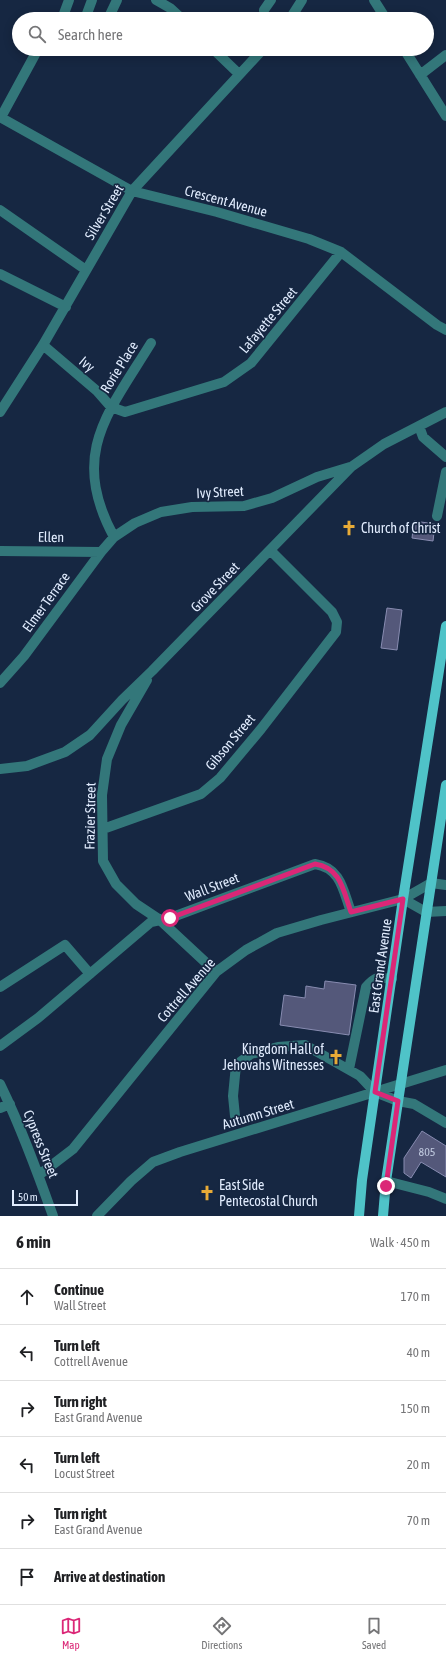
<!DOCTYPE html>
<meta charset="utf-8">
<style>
body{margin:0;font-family:"Asap Condensed",sans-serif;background:#f6f6f6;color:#202124}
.scale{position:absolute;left:12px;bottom:10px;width:66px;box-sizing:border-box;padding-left:4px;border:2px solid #e1ecfe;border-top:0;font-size:11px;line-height:14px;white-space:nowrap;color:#e1ecfe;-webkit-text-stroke:3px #162742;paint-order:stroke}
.stop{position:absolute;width:12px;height:12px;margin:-9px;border:3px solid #db2777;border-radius:50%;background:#fff}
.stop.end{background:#db2777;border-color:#fff;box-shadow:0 1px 4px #0008}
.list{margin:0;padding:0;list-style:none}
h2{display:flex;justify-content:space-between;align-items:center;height:52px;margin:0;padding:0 16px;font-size:17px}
h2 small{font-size:13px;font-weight:400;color:#757577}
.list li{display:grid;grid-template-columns:26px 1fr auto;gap:12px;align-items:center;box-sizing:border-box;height:56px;padding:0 16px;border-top:1px solid #e0e0e0}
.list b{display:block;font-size:15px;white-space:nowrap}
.list p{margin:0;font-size:13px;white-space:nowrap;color:#757577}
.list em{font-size:13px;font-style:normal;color:#757577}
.icon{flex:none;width:22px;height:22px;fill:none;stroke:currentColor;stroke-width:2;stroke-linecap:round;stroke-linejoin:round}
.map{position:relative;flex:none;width:446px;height:1216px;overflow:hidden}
.search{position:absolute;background:#fff;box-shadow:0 2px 10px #0003;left:12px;right:12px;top:12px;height:44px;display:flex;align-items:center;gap:10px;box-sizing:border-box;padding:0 14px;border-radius:22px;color:#757577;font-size:15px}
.sheet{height:388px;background:#fff}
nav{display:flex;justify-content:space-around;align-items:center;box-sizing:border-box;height:56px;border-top:1px solid #e0e0e0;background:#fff;font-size:11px;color:#757577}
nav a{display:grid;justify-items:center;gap:2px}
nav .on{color:#db2777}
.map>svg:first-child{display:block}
</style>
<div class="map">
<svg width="446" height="1216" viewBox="0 0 446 1216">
<rect width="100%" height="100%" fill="#162742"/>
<path fill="#54587a" stroke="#888cb1" d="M414,521L435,524L433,541L412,538Z
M387,608L402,610L397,650L381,648Z
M325,981L356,985L349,1035L280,1025L284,995L305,998L306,986L324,989Z
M422,1131L446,1146V1177L421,1162L411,1178L404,1173V1158Z"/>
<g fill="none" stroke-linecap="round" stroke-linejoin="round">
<path stroke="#33777a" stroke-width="10" d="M156,0L170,8L182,19
M374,0L386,19
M62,19L69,0
M85,19L92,0
M108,19L117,0
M265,19L264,10L271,0
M290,19L302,0
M213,49L239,74
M404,49L446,116
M420,75L446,55
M0,117L132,191L217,212L309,239L341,252L437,325L446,330
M1,117L38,49
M0,210L86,270
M0,274L66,307
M43,345L97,391L111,407L125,412L224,382L251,363L341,252
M0,412L43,345L132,191L263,49
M419,426L423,437L446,457
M437,516L446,472
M114,537C69,454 108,413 151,343
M0,551L101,552
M147,680L121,725L107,759L102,795L103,861L116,884L136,904L160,920L216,972
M0,683L24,656L101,552L114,537L135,523L161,512L192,507L244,506L272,498L317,477L350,467
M0,769L27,766L65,752L90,735L122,700L152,671L351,467L384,444L446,412
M103,829L201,794L220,778L261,729L336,632L337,622L332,612L270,550
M403,899L426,912L446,911
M0,987L65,945L90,974
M0,1046L38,1018L151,922L170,918L315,864C341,868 343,890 351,912
M349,1069L366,987C376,976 378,977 392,979
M0,1084C21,1127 37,1171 53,1216
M0,1108L10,1104
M235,1116L233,1096L236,1065L251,1054L278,1047L305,1045L360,1076L375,1092L398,1101L414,1104L446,1123
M39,1175L73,1149L216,972L246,950L277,933L321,920L403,899L431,883L446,885
M386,1181L429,1192L446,1199
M97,1216L131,1181L153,1162L180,1152L446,1070"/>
<path stroke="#4fc3c8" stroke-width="10" d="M359,1216L362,1180L403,899L446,626
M383,1216L386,1181L446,785"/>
</g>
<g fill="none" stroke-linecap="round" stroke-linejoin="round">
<path stroke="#db2777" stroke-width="5" d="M170,918L315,864C341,868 343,890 351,912L403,899L375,1092L398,1101L386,1186"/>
</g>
<defs>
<symbol id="church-bare" viewBox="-9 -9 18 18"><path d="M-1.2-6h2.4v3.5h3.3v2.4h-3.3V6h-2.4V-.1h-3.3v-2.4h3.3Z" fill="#e8ab37" stroke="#162742" stroke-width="2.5" paint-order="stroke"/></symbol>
</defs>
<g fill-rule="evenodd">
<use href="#church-bare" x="338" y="517" width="22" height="22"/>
<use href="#church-bare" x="325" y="1046" width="22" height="22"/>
<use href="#church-bare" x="196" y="1182" width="22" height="22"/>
</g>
<g text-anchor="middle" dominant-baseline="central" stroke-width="3.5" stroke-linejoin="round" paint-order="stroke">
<g font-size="12" fill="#bec7dd">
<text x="427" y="1152">805</text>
</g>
<g font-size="14" fill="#e1ecfe" stroke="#162742">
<text transform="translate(226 201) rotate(15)">Crescent Avenue</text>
<text transform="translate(104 212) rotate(-59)">Silver Street</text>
<text transform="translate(268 320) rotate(-50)">Lafayette Street</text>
<text transform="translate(87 364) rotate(40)">Ivy</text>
<text transform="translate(119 367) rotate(-58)">Rorie Place</text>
<text transform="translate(220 492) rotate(-3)">Ivy Street</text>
<text transform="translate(51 537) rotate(1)">Ellen</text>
<text transform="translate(215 587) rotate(-46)">Grove Street</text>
<text transform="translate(46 602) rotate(-54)">Elmer Terrace</text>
<text transform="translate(230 742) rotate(-50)">Gibson Street</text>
<text transform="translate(90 816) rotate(-89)">Frazier Street</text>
<text transform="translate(212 887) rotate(-21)">Wall Street</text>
<text transform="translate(380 966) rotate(-82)">East Grand Avenue</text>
<text transform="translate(186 990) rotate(-49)">Cottrell Avenue</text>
<text transform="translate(258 1114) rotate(-17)">Autumn Street</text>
<text transform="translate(41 1144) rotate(68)">Cypress Street</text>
</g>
<g font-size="14" fill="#e1ecfe" stroke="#162742" text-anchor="start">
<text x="361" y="528">Church of Christ</text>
<text x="324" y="1049" text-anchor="end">Kingdom Hall of<tspan x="324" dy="16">Jehovahs Witnesses</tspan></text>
<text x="219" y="1185">East Side<tspan x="219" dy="16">Pentecostal Church</tspan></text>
</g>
</g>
</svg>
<div class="scale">50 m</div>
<div class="stop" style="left:170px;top:918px"></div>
<div class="stop end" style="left:386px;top:1186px"></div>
<div class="search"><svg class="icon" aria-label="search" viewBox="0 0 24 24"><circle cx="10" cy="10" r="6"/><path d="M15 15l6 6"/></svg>Search here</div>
</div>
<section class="sheet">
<h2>6 min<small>Walk · 450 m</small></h2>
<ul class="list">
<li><svg class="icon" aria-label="ahead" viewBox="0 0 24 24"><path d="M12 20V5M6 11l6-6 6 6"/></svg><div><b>Continue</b><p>Wall Street</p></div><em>170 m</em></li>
<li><svg class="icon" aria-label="left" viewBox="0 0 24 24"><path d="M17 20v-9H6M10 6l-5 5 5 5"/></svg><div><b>Turn left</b><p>Cottrell Avenue</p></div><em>40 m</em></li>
<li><svg class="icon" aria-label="right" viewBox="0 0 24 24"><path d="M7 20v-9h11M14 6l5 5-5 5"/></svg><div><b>Turn right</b><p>East Grand Avenue</p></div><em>150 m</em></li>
<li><svg class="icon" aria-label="left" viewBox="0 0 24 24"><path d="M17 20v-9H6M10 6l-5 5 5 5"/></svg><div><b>Turn left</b><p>Locust Street</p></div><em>20 m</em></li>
<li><svg class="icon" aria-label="right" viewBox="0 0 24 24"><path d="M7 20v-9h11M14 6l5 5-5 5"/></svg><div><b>Turn right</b><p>East Grand Avenue</p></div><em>70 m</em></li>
<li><svg class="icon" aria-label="arrive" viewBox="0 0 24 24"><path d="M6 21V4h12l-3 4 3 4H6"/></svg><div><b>Arrive at destination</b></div></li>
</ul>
</section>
<nav>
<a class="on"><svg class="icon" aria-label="map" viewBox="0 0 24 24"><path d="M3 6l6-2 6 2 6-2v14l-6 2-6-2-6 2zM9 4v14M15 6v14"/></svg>Map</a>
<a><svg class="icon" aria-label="directions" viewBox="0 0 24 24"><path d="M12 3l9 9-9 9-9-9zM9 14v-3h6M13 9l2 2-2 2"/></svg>Directions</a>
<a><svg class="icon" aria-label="saved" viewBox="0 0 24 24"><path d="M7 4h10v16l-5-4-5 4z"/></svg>Saved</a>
</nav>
